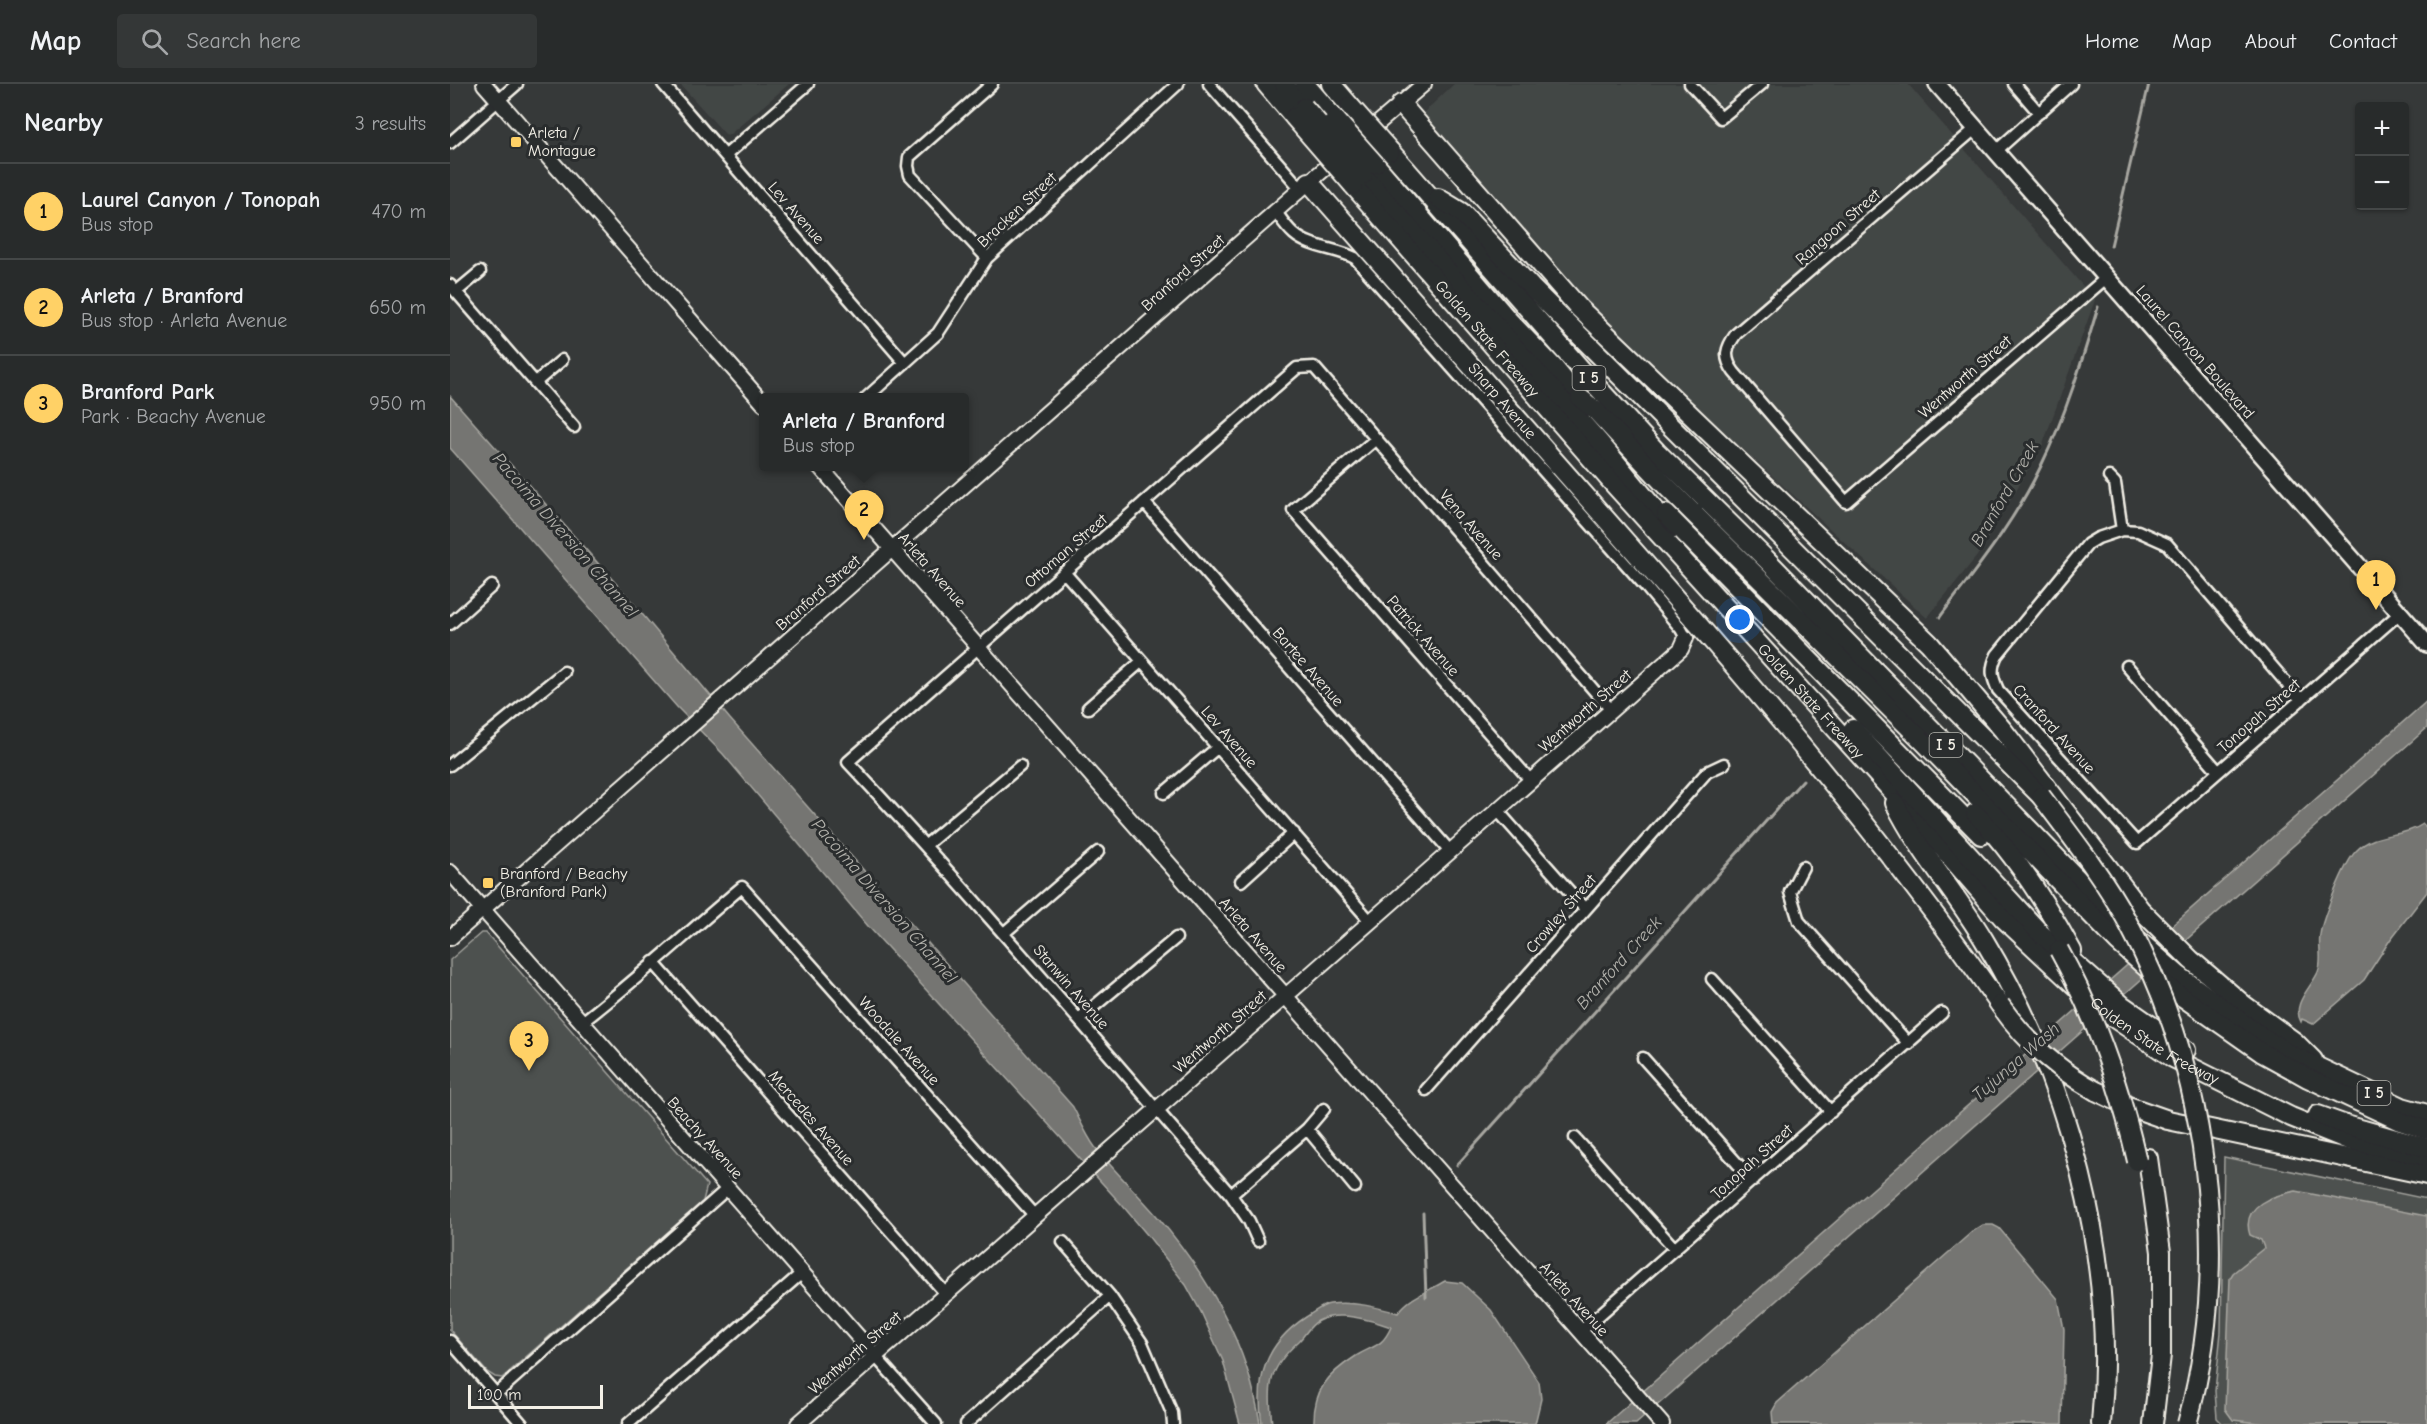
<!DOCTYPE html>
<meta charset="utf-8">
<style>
body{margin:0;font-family:"Comic Neue",sans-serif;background:#343737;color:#f1f3f6}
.controls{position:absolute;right:18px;top:18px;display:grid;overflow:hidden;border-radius:6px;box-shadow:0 2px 4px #0004}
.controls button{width:54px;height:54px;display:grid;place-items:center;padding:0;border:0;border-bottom:2px solid #444747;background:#282b2b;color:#f1f3f6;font:30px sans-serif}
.scale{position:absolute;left:18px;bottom:15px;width:135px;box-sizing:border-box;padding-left:6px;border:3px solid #f4f1e8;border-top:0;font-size:16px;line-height:21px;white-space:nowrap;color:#f4f1e8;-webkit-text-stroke:4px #2a2d2e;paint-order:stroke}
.you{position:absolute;left:1290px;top:536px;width:21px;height:21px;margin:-15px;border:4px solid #fff;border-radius:50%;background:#1a73e8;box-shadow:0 0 0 9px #1a73e833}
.badge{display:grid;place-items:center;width:39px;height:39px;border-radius:50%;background:#ffd166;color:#111;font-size:20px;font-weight:700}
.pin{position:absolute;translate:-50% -50px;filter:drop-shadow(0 2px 3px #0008)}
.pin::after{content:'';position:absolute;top:32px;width:21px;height:18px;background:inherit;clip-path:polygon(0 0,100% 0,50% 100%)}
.popup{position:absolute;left:309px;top:309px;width:210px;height:78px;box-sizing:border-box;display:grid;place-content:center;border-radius:6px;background:#282b2b;filter:drop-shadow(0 2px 4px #0005);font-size:20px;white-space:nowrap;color:#a5a7a9}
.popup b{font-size:22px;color:#f1f3f6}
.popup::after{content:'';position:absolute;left:50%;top:100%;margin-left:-12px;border:12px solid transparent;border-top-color:#282b2b}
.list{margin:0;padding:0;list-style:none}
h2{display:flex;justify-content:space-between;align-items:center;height:78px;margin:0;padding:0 24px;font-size:26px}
h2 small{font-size:20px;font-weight:400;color:#a5a7a9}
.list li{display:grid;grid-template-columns:39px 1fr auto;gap:18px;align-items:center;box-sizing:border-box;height:96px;padding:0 24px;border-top:2px solid #444747}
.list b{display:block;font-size:22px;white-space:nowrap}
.list p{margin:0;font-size:20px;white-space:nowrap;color:#a5a7a9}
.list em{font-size:20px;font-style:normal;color:#a5a7a9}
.icon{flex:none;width:33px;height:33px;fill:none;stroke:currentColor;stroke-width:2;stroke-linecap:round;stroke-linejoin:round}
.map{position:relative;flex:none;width:1977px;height:1340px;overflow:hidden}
header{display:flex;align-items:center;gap:36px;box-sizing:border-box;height:84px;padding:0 30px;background:#282b2b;border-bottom:2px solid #444747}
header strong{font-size:28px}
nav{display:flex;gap:33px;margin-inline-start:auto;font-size:21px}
.search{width:420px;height:54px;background:#343737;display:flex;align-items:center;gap:15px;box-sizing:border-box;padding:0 21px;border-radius:6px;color:#a5a7a9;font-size:22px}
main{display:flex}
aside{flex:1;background:#282b2b}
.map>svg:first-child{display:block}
</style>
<header>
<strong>Map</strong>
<div class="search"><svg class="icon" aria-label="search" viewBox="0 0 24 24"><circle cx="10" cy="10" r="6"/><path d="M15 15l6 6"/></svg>Search here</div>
<nav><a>Home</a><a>Map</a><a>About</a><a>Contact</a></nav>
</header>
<main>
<aside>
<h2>Nearby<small>3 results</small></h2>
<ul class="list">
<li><span class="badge">1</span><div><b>Laurel Canyon / Tonopah</b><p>Bus stop</p></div><em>470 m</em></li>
<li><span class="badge">2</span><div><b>Arleta / Branford</b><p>Bus stop · Arleta Avenue</p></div><em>650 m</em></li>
<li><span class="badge">3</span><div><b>Branford Park</b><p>Park · Beachy Avenue</p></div><em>950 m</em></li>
</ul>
</aside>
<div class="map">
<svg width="1977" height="1340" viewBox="0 0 1977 1340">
<rect width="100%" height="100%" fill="#363939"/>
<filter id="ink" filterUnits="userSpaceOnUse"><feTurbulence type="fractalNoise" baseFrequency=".0167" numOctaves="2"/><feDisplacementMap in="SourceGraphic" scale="12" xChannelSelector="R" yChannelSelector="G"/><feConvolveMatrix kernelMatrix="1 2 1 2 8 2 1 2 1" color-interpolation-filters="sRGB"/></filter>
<g filter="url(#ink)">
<path fill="#434645" d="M230,0H339L279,51L275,50Z
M1004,0H1458L1645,216L1593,360L1527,472L1477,534L1159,242L970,32Z"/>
<path fill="#4e514f" stroke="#a1a19c" stroke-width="1.5" d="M31,849H36L257,1101L253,1117L52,1294L45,1293L37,1288L0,1246V876Z
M1774,1073L1977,1115V1340H1773L1767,1334L1765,1307L1771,1248Z"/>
<path fill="#757572" stroke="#a8a7a1" stroke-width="1.5" d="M0,312L177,512L280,635L623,1023C630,1036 636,1051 645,1063C664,1087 686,1108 706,1131C757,1190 799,1262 810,1340H790L773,1277L751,1228L736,1201L699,1153L672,1121L418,842L273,670L227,623L0,364Z
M1977,617V644L1186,1340H1156Z
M1973,740L1977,744V808L1940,856L1914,896L1863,940L1852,935L1851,938C1841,920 1861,904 1868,888C1873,877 1868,863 1870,851C1872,835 1895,778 1906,767C1925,747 1953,754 1973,740Z
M1846,1107L1977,1132V1340H1817L1783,1336L1775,1325L1780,1194L1783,1189L1814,1164L1811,1156L1800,1151C1790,1121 1824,1111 1846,1107Z
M1533,1141H1543L1549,1144L1608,1215L1614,1245L1612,1340H1323L1322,1328L1327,1319L1523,1147Z
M995,1197L1012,1199L1041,1226L1089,1298L1091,1315L1085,1340H864C863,1306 878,1290 906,1272C923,1261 932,1264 941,1243C921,1236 889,1226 868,1237C860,1241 855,1251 849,1257C818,1285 818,1300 822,1340H812C805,1294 815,1260 856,1233C863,1229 872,1221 880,1220C904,1217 926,1223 948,1229C959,1213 979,1207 995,1197Z"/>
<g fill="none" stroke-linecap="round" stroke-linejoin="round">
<path stroke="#a8a7a1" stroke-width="3" d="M1661,162L1699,0
M1490,533C1526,485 1565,437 1591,382C1616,331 1632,277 1648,223
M1007,1081L1353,696
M973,1129L976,1213"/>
<defs>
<path id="street" d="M213,0L455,279
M759,0L851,105
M1240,0L1271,34L1312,0
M1564,0L1589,29
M1525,45L1286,250C1276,264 1273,273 1284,288L1396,418L1656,194
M0,59L67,0
M1545,68L1621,0
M276,71L358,0
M826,128C831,135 837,144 844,150C860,164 886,164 905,174L1196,503L1231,545L1236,554
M537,174L460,91L458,82L459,73L542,0
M0,201L124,343
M6,208L30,188
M86,298L112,276
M416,314L488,249L537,174L728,0
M926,355L843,426L1081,697
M1659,393L1665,399L1672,446L1688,447L1717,460L1851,616
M694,418L1000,767
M1672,446L1648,454L1638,460L1547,571C1540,585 1542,593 1548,606L1687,759L1950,529
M614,488L921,838
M0,540L42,502
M1677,582L1768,687
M638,624L692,577
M0,681L114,588
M714,709L768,663
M1048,727L1135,825
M476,761L570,682
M1353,783L1340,808L1349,837L1459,960
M791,797L844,749
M554,849L648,768
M203,878L496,1210
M1262,895L1381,1028
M630,934L726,854
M131,939C187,896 238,848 292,803L584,1131
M1193,974L1303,1097
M976,1006L1257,688L1274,680
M857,1045L905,1103
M1125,1054L1225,1165
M781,1111L857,1045L874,1025
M808,1157L799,1137L781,1111C654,966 530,819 398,678L847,284L864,283L1161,626
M613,1158L660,1212L692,1259L722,1329L723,1340
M1130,1248L1492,929
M0,1257L72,1340
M426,1273L486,1340
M46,1310L278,1104
M178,1340L353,1188
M516,1340L660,1212"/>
<path id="secondary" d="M34,0L314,320
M369,382L1212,1340
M0,788L426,1273
M0,854L851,105L974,0
M348,1340L1231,565L1236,554"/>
<path id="primary" d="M1487,0L1977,560"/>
<g id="highway">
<path d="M816,0L844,33"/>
<path d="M834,0L854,23"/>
<path d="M855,0L885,35"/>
<path d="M881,0L900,22"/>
<path d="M951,20L1130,225L1479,559L1553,646L1690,825L1741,876L1794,921L1845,958L1863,976"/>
<path d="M940,67L1137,292L1207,368L1315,474L1679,848L1728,891L1804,947L1838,969L1952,1023L1977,1030"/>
<path d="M925,80L1060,238L1104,284L1137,324"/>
<path d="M913,91L1149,358L1221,445"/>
<path d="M859,98C963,216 1066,333 1170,451C1303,602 1435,755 1550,921"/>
<path id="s1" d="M903,101L1160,396L1472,740L1554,835L1634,910L1661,932L1723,974L1841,1033L1898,1056L1952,1073L1977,1078"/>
<path d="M988,114L1011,128L1081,203L1591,712"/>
<path d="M1130,314L1146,327L1218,404L1475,659L1668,858L1717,902L1811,968L1858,994L1950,1037L1977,1046"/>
<path d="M1216,430L1531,751"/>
<path d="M1403,645L1590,849L1672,921L1736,966"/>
<path d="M1445,719C1469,768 1506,809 1534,856C1619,997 1667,1175 1651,1340"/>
<path d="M1525,729C1565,770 1595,817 1622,867"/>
<path d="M1646,1007L1678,1022L1718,1036L1977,1091"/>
<path d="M1868,1031L1896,1041L1977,1064"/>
<path d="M1698,1074L1711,1168V1271L1703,1340"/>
</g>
</defs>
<use href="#street" stroke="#f4f1e8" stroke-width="15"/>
<use href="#secondary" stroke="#f4f1e8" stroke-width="18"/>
<use href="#primary" stroke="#f4f1e8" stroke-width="20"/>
<use href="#highway" stroke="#f4f1e8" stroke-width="22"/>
<use href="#street" stroke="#2a2d2e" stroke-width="10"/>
<use href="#secondary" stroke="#2a2d2e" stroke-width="14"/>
<use href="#primary" stroke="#2a2d2e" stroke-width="15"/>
<use href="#highway" stroke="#2a2d2e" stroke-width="18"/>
<defs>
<path id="highway-bridge" d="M900,22L940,67
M854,23L913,91
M844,33L903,101
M885,35L925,80
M1591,712C1621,752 1652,791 1676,835C1758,988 1783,1172 1737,1340
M1609,866C1646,933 1670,1003 1687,1077
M1550,921C1576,958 1606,985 1646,1007"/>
</defs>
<use href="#highway-bridge" stroke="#f4f1e8" stroke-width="22" stroke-linecap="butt"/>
<use href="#highway-bridge" stroke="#2a2d2e" stroke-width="18"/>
</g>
</g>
<g fill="#ffd166" stroke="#2a2d2e" stroke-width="2">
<rect x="60" y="52" width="12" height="12" rx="3"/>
<rect x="32" y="793" width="12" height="12" rx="3"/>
</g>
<g text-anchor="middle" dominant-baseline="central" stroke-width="6" stroke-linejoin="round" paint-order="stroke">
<g fill="#2a2d2e" stroke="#b7b6b0" stroke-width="1.5">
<rect x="1122.5" y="282" width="33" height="24" rx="4.5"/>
<rect x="1479.5" y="649" width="33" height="24" rx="4.5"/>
<rect x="1907.5" y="997" width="33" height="24" rx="4.5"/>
</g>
<g font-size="15" font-weight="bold" fill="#f4f1e8">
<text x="1139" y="294">I 5</text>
<text x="1496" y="661">I 5</text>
<text x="1924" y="1009">I 5</text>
</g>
<g font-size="16" fill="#f4f1e8" stroke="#2a2d2e" text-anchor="start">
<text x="78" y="49">Arleta /<tspan x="78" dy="18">Montague</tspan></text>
<text x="50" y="790">Branford / Beachy<tspan x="50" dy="18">(Branford Park)</tspan></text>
</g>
<g font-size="16" fill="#f4f1e8" stroke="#2a2d2e">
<text transform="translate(567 126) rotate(-43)">Bracken Street</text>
<text transform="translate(346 129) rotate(49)">Lev Avenue</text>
<text transform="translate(1388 143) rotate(-41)">Rangoon Street</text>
<text transform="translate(733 189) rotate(-42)">Branford Street</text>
<text stroke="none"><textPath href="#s1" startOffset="204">Golden State Freeway</textPath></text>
<text transform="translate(1745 268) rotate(49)">Laurel Canyon Boulevard</text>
<text transform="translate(1515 293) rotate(-41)">Wentworth Street</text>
<text transform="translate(1052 317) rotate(49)">Sharp Avenue</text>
<text transform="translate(1021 441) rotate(49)">Vena Avenue</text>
<text transform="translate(616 467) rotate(-41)">Ottoman Street</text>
<text transform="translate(482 486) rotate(49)">Arleta Avenue</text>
<text transform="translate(368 509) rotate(-41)">Branford Street</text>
<text transform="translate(973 552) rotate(49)">Patrick Avenue</text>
<text transform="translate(858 583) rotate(49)">Bartee Avenue</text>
<text stroke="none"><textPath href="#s1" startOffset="690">Golden State Freeway</textPath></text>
<text transform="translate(1135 627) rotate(-41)">Wentworth Street</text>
<text transform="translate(1809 632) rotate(-41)">Tonopah Street</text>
<text transform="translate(1604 645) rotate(48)">Cranford Avenue</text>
<text transform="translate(779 653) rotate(49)">Lev Avenue</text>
<text transform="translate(1111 830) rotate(-49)">Crowley Street</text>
<text transform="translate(803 851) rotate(49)">Arleta Avenue</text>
<text transform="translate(621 903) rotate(49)">Stanwin Avenue</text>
<text transform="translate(770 948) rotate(-41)">Wentworth Street</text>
<text stroke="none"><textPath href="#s1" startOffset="1176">Golden State Freeway</textPath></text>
<text transform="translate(449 957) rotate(48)">Woodale Avenue</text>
<text transform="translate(361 1034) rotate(49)">Mercedes Avenue</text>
<text transform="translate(255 1054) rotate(48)">Beachy Avenue</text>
<text transform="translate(1302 1078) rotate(-42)">Tonopah Street</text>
<text transform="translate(1124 1215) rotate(48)">Arleta Avenue</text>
<text transform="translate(405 1269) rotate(-41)">Wentworth Street</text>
</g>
<g font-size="18" font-style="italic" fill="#b4b3ad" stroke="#2a2d2e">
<text transform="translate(1555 410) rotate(-60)">Branford Creek</text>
<text transform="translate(115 451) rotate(49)">Pacoima Diversion Channel</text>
<text transform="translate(434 817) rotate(49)">Pacoima Diversion Channel</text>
<text transform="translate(1169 879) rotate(-48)">Branford Creek</text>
<text transform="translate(1566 978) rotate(-41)">Tujunga Wash</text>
</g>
</g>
</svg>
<div class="controls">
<button>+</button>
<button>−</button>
</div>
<div class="scale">100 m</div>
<div class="you"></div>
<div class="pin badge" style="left:1926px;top:526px">1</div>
<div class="pin badge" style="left:414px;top:456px">2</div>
<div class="popup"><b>Arleta / Branford</b>Bus stop</div>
<div class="pin badge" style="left:79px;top:987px">3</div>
</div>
</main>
